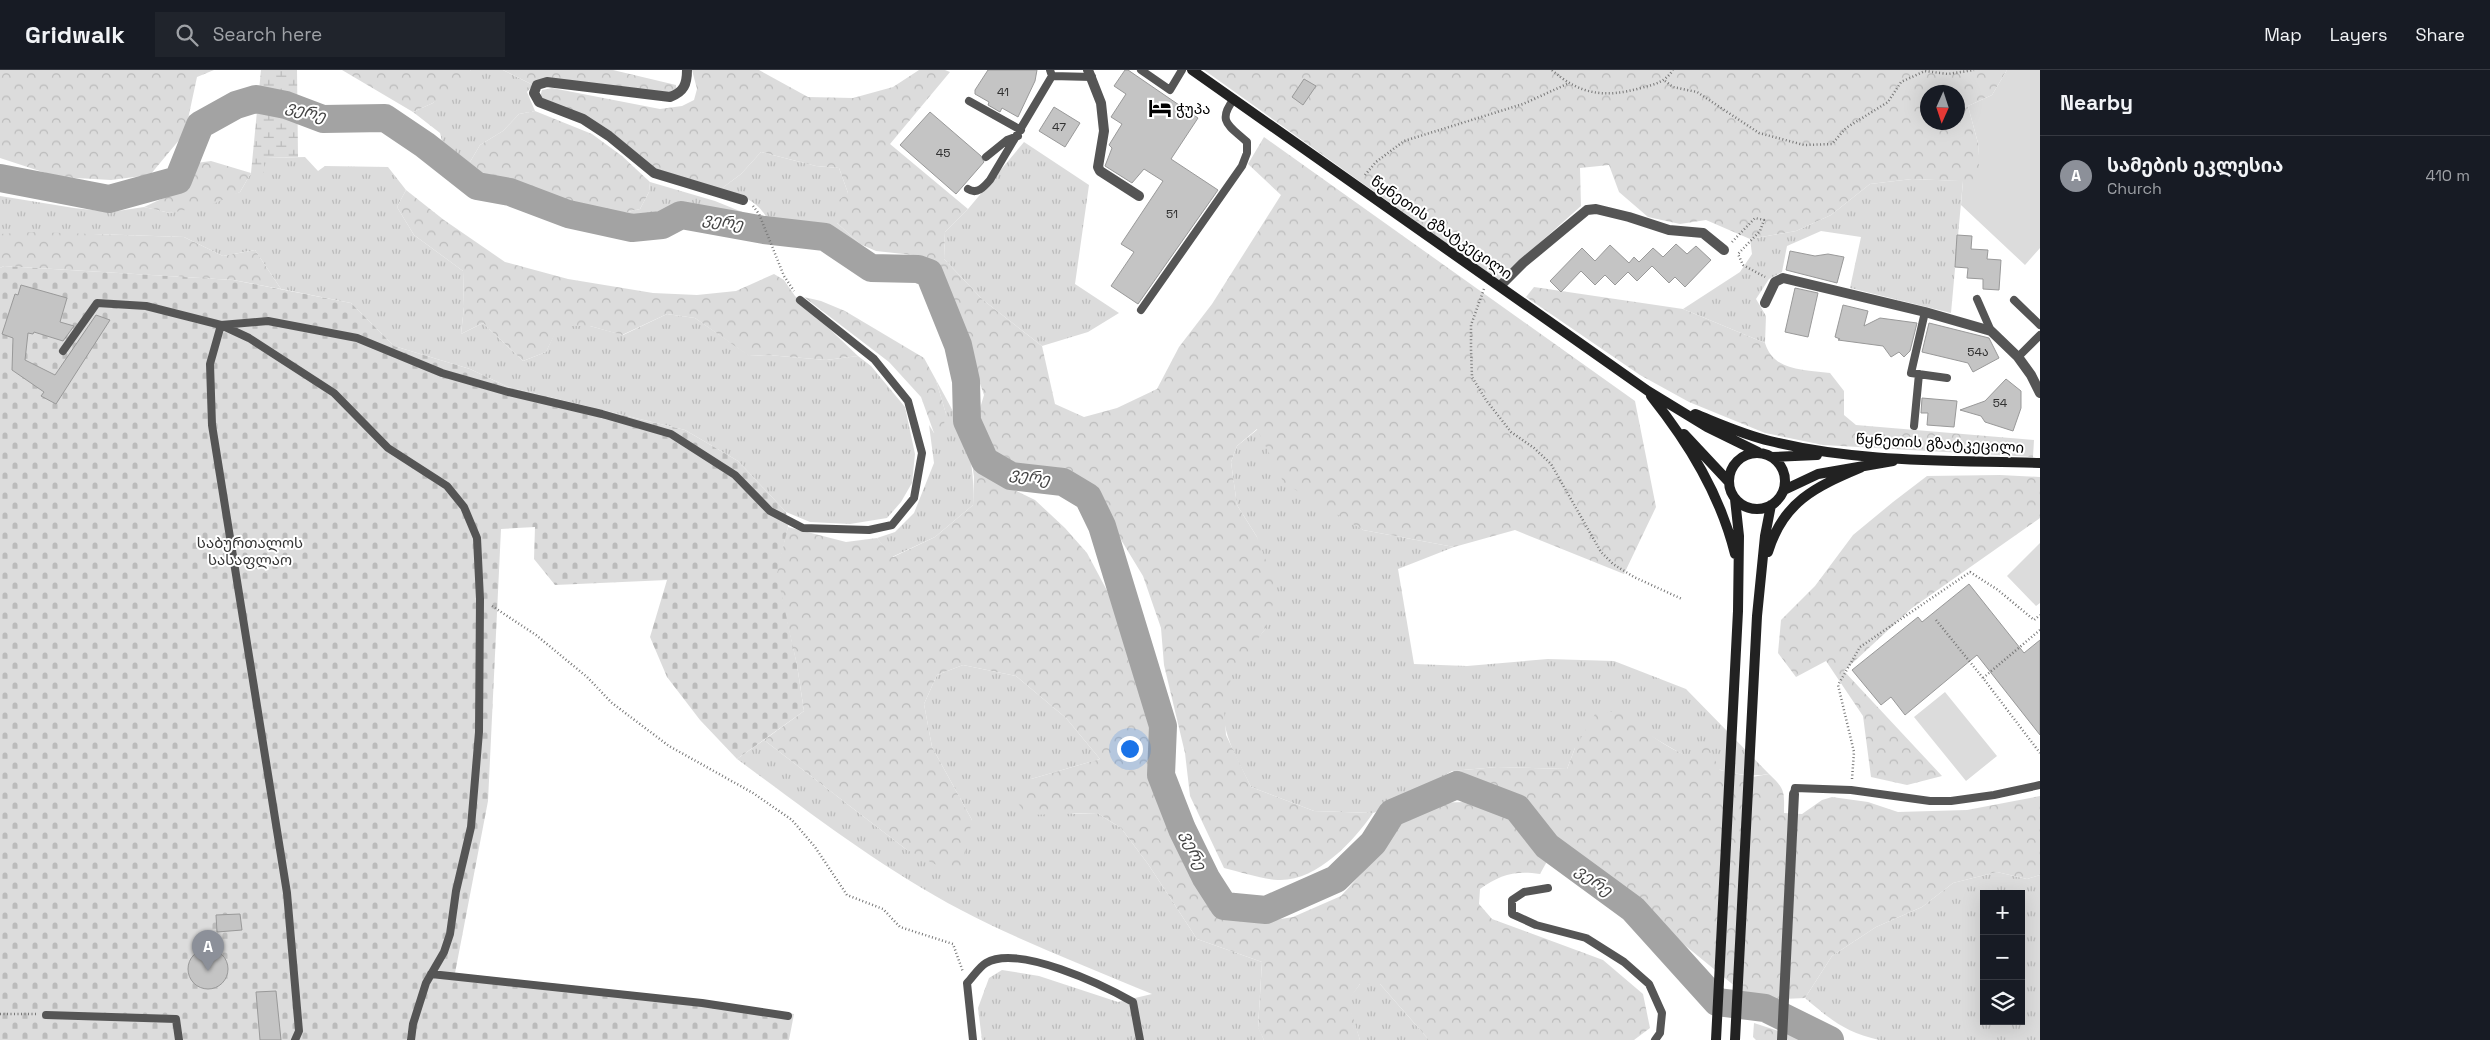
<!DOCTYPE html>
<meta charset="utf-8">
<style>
body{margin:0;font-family:"Space Grotesk","Noto Sans Georgian",sans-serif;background:#20242c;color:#f1f3f6}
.controls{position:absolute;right:15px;bottom:15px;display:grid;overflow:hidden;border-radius:0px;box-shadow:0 5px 20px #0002}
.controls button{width:45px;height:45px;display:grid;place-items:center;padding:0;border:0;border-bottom:1px solid #363941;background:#171b24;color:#f1f3f6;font:25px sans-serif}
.compass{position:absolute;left:1920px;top:15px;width:45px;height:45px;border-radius:50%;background:#171b24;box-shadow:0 5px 20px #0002;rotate:183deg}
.you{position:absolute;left:1129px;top:678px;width:18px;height:18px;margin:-12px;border:4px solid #fff;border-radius:50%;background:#1a73e8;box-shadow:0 0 0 8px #1a73e833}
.badge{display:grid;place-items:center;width:32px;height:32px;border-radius:50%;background:#8c9099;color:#fff;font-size:16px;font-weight:700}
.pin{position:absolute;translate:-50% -41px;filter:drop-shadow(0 1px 2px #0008)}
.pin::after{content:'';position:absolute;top:26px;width:18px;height:15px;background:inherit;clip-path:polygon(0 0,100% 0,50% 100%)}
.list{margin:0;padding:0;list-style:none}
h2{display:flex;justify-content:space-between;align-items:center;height:65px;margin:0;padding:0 20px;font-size:21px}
h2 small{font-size:16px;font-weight:400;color:#9ea1a6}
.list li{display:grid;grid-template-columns:32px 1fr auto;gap:15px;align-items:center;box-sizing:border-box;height:80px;padding:0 20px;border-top:1px solid #363941}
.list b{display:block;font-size:19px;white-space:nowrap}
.list p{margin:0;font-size:16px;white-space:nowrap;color:#9ea1a6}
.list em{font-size:16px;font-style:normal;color:#9ea1a6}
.icon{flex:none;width:28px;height:28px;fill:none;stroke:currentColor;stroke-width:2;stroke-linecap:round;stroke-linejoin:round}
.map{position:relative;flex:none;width:2040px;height:970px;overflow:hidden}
header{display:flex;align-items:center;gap:30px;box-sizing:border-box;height:70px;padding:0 25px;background:#171b24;border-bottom:1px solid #363941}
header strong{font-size:24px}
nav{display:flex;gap:28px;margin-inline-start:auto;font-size:18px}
.search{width:350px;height:45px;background:#20242c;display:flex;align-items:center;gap:12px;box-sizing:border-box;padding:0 18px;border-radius:0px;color:#9ea1a6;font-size:19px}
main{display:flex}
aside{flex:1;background:#171b24}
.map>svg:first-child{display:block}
</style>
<header>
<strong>Gridwalk</strong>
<div class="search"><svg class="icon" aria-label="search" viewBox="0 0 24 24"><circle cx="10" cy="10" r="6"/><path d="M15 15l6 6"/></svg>Search here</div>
<nav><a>Map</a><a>Layers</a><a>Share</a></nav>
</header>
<main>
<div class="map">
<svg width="2040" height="970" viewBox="0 0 2040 970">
<defs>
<pattern id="grass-tufts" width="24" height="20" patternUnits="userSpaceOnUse" patternTransform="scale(1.25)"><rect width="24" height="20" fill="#dcdcdc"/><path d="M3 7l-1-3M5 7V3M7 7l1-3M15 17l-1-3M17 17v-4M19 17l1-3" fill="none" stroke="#bbb"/></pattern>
<pattern id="forest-crowns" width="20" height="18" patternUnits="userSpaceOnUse" patternTransform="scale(1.25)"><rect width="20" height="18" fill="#dcdcdc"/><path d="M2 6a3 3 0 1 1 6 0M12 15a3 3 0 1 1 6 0" fill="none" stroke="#bbb"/></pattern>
<pattern id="wetland-marsh" width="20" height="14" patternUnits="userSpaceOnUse" patternTransform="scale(1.25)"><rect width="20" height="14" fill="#dcdcdc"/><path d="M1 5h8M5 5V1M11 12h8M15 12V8" fill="none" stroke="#bbb"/></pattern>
<pattern id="cemetery-stones" width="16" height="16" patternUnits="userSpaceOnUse" patternTransform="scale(1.25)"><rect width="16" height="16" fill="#dcdcdc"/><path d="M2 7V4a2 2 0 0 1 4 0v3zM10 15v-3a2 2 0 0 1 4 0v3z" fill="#bbb"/></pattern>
</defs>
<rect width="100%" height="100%" fill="#fff"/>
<path fill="url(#grass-tufts)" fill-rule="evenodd" d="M471,0H503L533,15L527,22L535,41L519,44L503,61L480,75L467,97L478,108L446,86L440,63L413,42L433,33Z
M1024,72L1089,115L1075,214L1119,243L1088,262L1042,276L983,230L944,189L945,162L968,139Z
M761,82L816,96L839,98L848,123L837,153L860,174L829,160L769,152C759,131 743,126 721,119L741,104Z
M305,87L318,101L325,96L388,97L406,120L397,137L414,165L463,201L464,237L461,264L483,253L523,291L546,282L558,256H590L623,265L667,244L695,248L750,286L768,285L826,290L858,286L871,296L905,337L915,384L912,413L901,432L887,448L850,454L810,452L786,442L738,391L685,360L508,317L470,299L394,276L351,233L281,219L255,180L223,186L184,167L94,164H0V126L74,138L111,142L144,137L170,143L240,122L251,103H264V88Z
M1912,109L1963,111L1951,243L1850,218L1861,167L1821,161L1787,176L1782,202L1769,209L1756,229L1766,246L1765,273L1683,239L1740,202L1752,184L1750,169L1796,161L1831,145L1870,114Z
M650,112L715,131L752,146L754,152L677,138L644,151L603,148L640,139L649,122Z
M936,310C961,355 976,381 973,435L935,467L892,487L877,468L895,462L914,443L934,393L929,355L934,363L946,344Z
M1258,359L1363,460L1454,477L1398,499L1414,594L1467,596L1548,589L1614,591L1686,619L1769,704C1727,711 1683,686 1648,664L1575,678L1567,699L1497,697L1452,701L1396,734L1373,743L1314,741L1251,717C1232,678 1212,649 1231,604C1238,590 1256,571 1266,558L1257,467L1237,435L1231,392L1237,376Z
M963,595L1016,606L1066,648L1100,689L1031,709L1073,744L1097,743L1121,758L1148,794L1197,869L1262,892L1258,957L1264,970H982L978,938L989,908L1002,900L1039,906L1118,932L1152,924C1088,897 1022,872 961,840C881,798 809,742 737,689L764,670L907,780L972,750L932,677L924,634L937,605Z
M1997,802L2027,809L2040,805V970H1879C1845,962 1831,950 1805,928L1832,886L1876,857L1922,837L1953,813ZM1984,824H2021V951H1984Z
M1360,914H1380L1429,970H1360L1347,931Z"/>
<path fill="url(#forest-crowns)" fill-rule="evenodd" d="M0,0H214L197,7L185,63L150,105L111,110L58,107L0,88Z
M342,0H471L463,13L433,33L413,42Z
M503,0H613L676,15V21L671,25L533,15Z
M692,0H759L808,27L853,28L893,17L919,0H945L950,2L890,74L968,139L945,162L944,189L983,230L1042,276L1055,334L1084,347L1117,338L1157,319L1179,277L1212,234L1281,125L1248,94L1264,67L1635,331L1656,437L1624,504L1515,460L1454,477L1363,460L1284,413L1257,359L1237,376L1231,392L1237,435L1257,467L1277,520L1266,558L1232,604L1224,639L1226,665L1251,717L1314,741L1373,743C1354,771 1316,812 1278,810C1261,809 1241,802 1224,798L1190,726L1185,683L1164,595L1161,558L1143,506L1092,422L1066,410L1011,400L990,382L978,345L984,325L940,200L922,186L876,181L860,174L837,153L835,133L848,123L839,98L816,96L761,82L741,104L721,119L654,99L585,47L542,31L540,27L542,20L552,18L660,39L682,36L694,30L697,19Z
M1204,0H2007L1992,25L1968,36L1978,73L1981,112L1912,109L1870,114L1831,145L1796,161L1750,169L1706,150L1680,154L1648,147L1619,122L1609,95L1580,98L1581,136L1498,210ZM1928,22H1958V52H1928Z
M535,41L592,64L622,86L650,112L649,122L640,139L603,148L578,140L516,111L478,108L467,97L480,75L503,61L519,44Z
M211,91L251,103L240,122L211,135L170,143L144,137L183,119L196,93Z
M406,120L444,150L505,192L568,209L653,223L697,225L736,221L774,204L784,210L795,226L858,286L826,290L768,285L749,286L695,248L667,244L622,265L590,256H559L546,282L523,291L483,253L461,264L464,237L463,201L414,165L397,137Z
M33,162L184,167L223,186L255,180L281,219L233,210L4,196L0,198V164Z
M1534,217L1683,239L1765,273C1774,302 1804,299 1830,303L1844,321V345L1856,355L2034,370L2033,387L1823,375L1765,363L1689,332L1640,305L1526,227Z
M804,227L821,231L845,241L924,288L936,310L946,344L943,359L934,363L921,327L889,292Z
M971,386L996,411L1035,430L1065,458L1087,483L1120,545L1136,584L1157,683V706L1178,767L1215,838L1269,851L1293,847L1341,826L1361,804L1385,770L1404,748L1432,733L1465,732L1508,746L1528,767L1550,786L1540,804C1515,800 1499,805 1480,819L1479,834L1492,849L1603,890L1643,924L1650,958L1634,970H1429L1380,914H1360L1348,931L1360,970H1264L1258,958L1262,892L1197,869L1148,794L1121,758L1097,743L1026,745L1014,727L1031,709L1100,689L1066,648L1016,606L963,595L937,605L924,634L932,677L972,750L960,807L907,780L764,670L804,641L797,595L776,504L788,457L846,472L877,468L893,487L935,467L973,435L974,407Z
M2000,405L2040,407V448L1912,538L1844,601L1942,706L1907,715L1871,707L1863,646L1826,591L1796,607L1778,583L1781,550L1815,516L1853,465L1893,432L1927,406Z
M1621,640C1643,659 1664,678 1693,688L1707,674L1720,700L1752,707L1769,704C1786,720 1784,722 1784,743L1802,744L1822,730L1832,727L1868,732L1898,742L1967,740L2040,726V805L2027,809L1997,802L1953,813L1922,837L1876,857L1832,886L1805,928L1762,930L1742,922L1555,769L1509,726L1452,701L1497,697L1567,699L1575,678L1595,644Z
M1754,953L1803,969L1805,970H1756L1753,967Z"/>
<path fill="url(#wetland-marsh)" d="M261,0H297L298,87L264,88V104L251,103Z"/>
<path fill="url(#cemetery-stones)" d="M4,196L233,210L351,233L394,276L470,299L508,317L685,360L738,391L786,442L788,457L777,504L797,595L804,641L737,689L700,650L667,607L650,567L667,510L555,515L534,489L535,457L501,459L488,731L455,903L697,929L794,944L789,970H0V198Z"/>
<path fill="#dcdcdc" d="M2007,0H2040V178L2025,195L1961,135L1963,111H1980L1978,73L1968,36L1992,25Z
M2040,473V533L2036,536L2007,506Z
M1945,622L1997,686L1966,711L1914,647Z"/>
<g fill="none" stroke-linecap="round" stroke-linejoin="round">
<path stroke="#a3a3a3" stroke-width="28" d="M0,108L109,129L178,110L200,55L236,35L256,29L286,35L323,49L385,48L425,75L477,116L510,122L568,144L632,158L662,155L681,145L764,160L825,167L871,198L918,199L929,203L958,275L966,311L967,351L985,391L1011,406L1063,412L1088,427L1102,456L1163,656L1161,705L1182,759L1206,808L1224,836L1266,840L1336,809L1373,773L1392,743L1457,715L1517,738L1547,776L1633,839L1717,932L1765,938L1830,970"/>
</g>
<path fill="#c4c4c4" stroke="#999" d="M988,0H1037L1035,11L1018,47L1002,38L1000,42L988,35L989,32L975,24V20Z
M1125,0H1128L1198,48L1171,89L1218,120L1138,234L1111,216L1134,182L1121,174L1163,111L1144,99L1132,113L1105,96L1112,78L1109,75L1122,54L1111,47L1126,24L1114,16Z
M1304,9L1316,16L1303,35L1292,27Z
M1054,37L1080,53L1065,77L1039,61Z
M930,42L981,86L984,92L956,124L900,75Z
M1957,165L1972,166L1971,179L1988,180L1987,189L2001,190L1999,220L1983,219V209L1967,208L1968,198L1955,197Z
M1676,174L1687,184L1696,176L1711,190L1685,217L1675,207L1669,213L1652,196L1637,211L1628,202L1615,215L1605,205L1595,215L1581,201L1561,222L1550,211L1582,178L1595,191L1610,175L1629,193L1634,187L1639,192L1653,178L1663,187Z
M1790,181L1815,186L1828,184L1844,187L1837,213L1786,200Z
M21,215L67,228L60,252L74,256L63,271L34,262L33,264L28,263L25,290L55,305L96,245L110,250L56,334L41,326L44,322L12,300L13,268L2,264L15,224L18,225Z
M1795,218L1818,223L1808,267L1785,262Z
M1843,235L1868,241L1864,256L1880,248L1917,253L1910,281L1904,287L1899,282L1891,287L1883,276L1838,270L1840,269L1835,267Z
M1929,253L1989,268L1999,288L1973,302L1968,293L1922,282Z
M2006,309L2021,321V338L2013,361L1985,352L1981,346L1960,340L1985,331Z
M1922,328L1957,331L1954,357L1927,355L1928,343H1921Z
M1969,514L2024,583L2040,570V665L1977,585L1905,645L1891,627L1881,635L1852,600L1918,547L1922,552Z
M240,844L242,860L217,862L216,845Z
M188 899a20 20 0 1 1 40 0a20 20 0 1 1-40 0Z
M276,921L281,970H260L256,922Z"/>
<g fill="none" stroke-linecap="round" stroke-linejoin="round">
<path stroke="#777" stroke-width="2.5" stroke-dasharray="1 2.5" stroke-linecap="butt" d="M1552,0C1580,25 1605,28 1641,18C1655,14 1664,13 1673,0
M1665,11L1673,17L1697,22L1759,63L1804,75L1832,74L1846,58L1888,32L1901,12L1925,1L1948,4L1974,0
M1365,105L1376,92L1404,71L1523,34L1567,14
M753,136L759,144L784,206L794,221
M1732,172L1755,148L1764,150L1760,161L1738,184L1743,195L1765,207
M1484,219L1471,255V279L1472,307L1486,330L1511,362L1534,378L1551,394L1601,482L1613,494L1634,507L1682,529
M492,536L536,565L587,607L612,633L669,676L753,723L792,750L815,777L847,825L883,839L900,857L953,874L963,902
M1936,550L1983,608
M2040,560L1983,608L2040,683
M1852,709L1854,682L1838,615L1860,577L1970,502L1998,520L2034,550L2040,545
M0,944H36"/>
<path stroke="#555" stroke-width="8" d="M1141,0L1170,20L1182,0
M1052,6L1092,7
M969,31L1021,60
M986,87L1007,70L1018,66
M968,119C977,125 984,117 990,110L1052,6L1050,0
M1977,229L1991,261
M2014,230L2040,255
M1141,240L1242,96L1247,83V72C1230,56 1216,52 1234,29
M1925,242L1911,303L1947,308
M63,281L97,233L146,236L221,255L249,268L334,323L388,378L447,416L464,437L477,468L480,529L479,662L471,757L456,821L450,864L444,882L426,913L413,954L411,970
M2018,287L2040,265
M1914,356L1919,304
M1794,724L1795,718L1851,720L1930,731H1951L1994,725L2040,715
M1548,818L1524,822L1512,830V844L1536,855L1586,868L1624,892L1649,914L1662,943L1660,963L1655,970
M431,904L702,933L788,946
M46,945L176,949L179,970
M295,970L299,961L287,823L212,355L210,294L221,255L268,251L357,268L442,303L508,322L602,344L671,364L735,405L770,441L803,458L869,460L892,455L914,428L922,383L908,331L874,289L800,230
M973,970L967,913C973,907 979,897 986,893C1018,874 1103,915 1133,932L1140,970"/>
<path stroke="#555" stroke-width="10" d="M1782,970L1794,724"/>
<path stroke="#555" stroke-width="10" d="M687,0C687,14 684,22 670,27L547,12L537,15L534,23L539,32L583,49L609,66L654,103L743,130
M1088,0L1101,33L1104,61L1098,97L1100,101L1139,126
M1500,216L1523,193L1587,140L1596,139L1629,147L1669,160L1703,163L1724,180
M1765,233L1775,212L1783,208L1925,242L1991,261L2018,287L2031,305L2040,323"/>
<path stroke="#222" stroke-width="10" d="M1192,0L1648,321L1707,357L1758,382
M1651,326C1689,374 1720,424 1735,484
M1695,344C1720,354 1744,365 1770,371C1857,393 1951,390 2040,393
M1684,364L1728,411
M1729 411a28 28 0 1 1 56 0a28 28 0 1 1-56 0Z
M1772,387L1817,385
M1784,420L1818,404L1893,391
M1768,482C1783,432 1815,417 1860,398
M1716,970L1738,541L1739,466L1735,429
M1735,970L1757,546L1765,466L1771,435"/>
</g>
<defs>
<symbol id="hotel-bare" viewBox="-9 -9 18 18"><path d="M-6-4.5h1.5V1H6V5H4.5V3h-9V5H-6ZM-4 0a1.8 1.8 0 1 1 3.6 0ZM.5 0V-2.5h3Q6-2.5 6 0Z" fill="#000" stroke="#fff" stroke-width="2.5" paint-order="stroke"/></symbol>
</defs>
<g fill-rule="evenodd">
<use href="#hotel-bare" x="1144" y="22" width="32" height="32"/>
</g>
<g text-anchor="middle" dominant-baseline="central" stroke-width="4" stroke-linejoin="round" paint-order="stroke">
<g font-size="12" fill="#313131">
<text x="1003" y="22">41</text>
<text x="1059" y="57">47</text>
<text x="943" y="83">45</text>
<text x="1172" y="144">51</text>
<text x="1978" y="282">54ა</text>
<text x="2000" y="333">54</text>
</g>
<g font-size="15" fill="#000" stroke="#fff" text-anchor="start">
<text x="1176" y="38">ჭუპა</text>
</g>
<g font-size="15" fill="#000" stroke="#fff">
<text transform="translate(1442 157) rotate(35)">წყნეთის გზატკეცილი</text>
<text transform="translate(1940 373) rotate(3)">წყნეთის გზატკეცილი</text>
</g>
<g font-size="15" fill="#333" stroke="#fff">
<text x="250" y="472">საბურთალოს<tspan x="250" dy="17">სასაფლაო</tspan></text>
</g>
<g font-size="16" font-style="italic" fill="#444" stroke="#fff">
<text transform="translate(306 41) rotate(16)">ვერე</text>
<text transform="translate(723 151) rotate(9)">ვერე</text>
<text transform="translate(1030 406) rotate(10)">ვერე</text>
<text transform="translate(1194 780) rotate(67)">ვერე</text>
<text transform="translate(1594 810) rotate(36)">ვერე</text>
</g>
</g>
</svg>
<div class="controls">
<button>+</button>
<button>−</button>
<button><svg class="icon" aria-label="layers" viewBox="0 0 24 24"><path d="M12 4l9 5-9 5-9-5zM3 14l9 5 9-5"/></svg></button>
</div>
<svg class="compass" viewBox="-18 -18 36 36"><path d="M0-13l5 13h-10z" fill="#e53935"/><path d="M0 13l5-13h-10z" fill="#9ea1a6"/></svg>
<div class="you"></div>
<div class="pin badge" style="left:208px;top:901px">A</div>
</div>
<aside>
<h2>Nearby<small></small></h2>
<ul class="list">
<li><span class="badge">A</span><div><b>სამების ეკლესია</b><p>Church</p></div><em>410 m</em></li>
</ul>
</aside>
</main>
